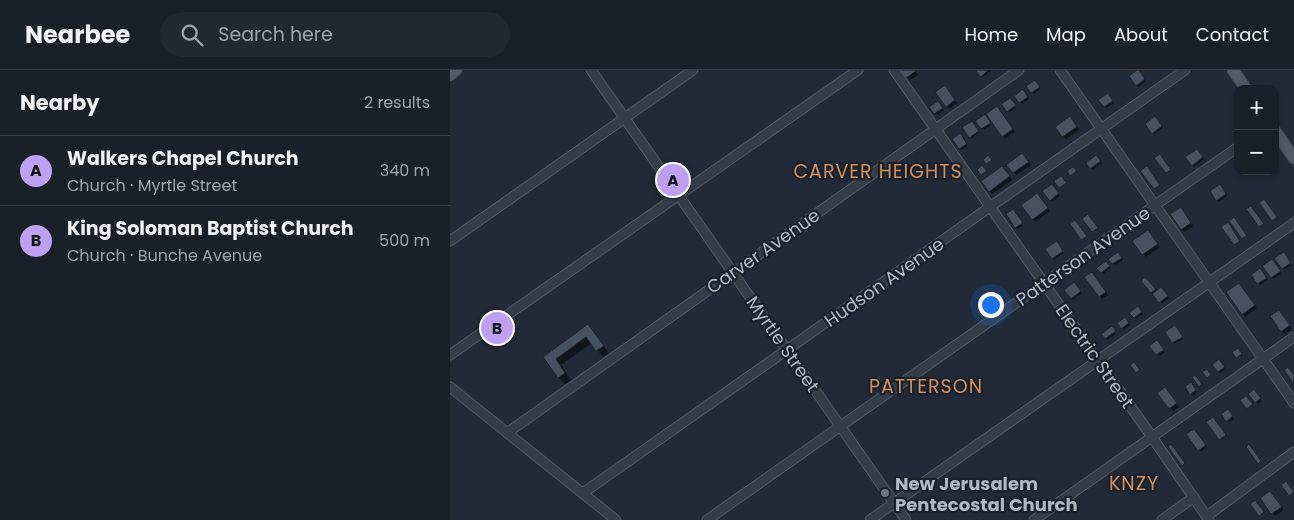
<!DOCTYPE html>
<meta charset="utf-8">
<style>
body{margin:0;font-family:Poppins,sans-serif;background:#222830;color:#f1f3f6}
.controls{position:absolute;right:15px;top:15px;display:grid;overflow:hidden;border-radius:10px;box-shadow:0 2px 8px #0003}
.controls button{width:45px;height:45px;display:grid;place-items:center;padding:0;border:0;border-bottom:1px solid #373e45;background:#192028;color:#f1f3f6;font:25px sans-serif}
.you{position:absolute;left:540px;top:234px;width:18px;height:18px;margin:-12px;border:4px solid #fff;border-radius:50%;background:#1a73e8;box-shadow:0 0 0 8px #1a73e833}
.badge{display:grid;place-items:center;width:32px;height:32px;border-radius:50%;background:#bca0f2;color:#111;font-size:16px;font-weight:700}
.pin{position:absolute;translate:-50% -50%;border:2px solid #fff;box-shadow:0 1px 5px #0006}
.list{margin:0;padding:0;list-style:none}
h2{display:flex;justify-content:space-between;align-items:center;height:65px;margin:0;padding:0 20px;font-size:21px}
h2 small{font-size:16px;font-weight:400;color:#9fa3a8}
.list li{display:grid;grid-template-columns:32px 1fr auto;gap:15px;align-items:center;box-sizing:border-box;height:70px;padding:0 20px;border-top:1px solid #373e45}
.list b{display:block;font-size:19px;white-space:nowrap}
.list p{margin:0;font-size:16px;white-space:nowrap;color:#9fa3a8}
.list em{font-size:16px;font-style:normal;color:#9fa3a8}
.icon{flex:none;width:28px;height:28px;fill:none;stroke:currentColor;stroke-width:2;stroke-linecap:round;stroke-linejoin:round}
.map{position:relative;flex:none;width:844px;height:450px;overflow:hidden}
header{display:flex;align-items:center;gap:30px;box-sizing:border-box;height:70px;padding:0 25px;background:#192028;border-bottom:1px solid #373e45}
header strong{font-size:24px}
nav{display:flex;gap:28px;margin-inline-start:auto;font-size:18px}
.search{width:350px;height:45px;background:#222830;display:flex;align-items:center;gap:12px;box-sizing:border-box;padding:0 18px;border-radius:28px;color:#9fa3a8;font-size:19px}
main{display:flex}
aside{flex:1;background:#192028}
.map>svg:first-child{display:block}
</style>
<header>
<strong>Nearbee</strong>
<div class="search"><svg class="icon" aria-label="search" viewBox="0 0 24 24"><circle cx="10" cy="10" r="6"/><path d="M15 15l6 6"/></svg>Search here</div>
<nav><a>Home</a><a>Map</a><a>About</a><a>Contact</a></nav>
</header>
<main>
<aside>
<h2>Nearby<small>2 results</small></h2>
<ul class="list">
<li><span class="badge">A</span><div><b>Walkers Chapel Church</b><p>Church · Myrtle Street</p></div><em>340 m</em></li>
<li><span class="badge">B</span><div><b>King Soloman Baptist Church</b><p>Church · Bunche Avenue</p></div><em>500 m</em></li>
</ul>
</aside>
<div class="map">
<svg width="844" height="450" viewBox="0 0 844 450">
<rect width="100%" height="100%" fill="#212a36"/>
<path fill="#0007" d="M451,0H464L468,5L460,10Z
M527,0H540L541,1L533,7Z
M690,3L696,11L689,17L687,15Z
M586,13L590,19L584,24L578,17Z
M497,20L507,33L499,39L497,36Z
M574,23L579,29L572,34L565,26Z
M659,26L664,33L656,38L650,30Z
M562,31L566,38L560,42L558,41Z
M490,34L494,40L487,45L481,37Z
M550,41L565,62L555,69L553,66Z
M537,48L541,55L534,60L527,51Z
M623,50L629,60L616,69L606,57Z
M706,50L713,58L704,64L703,63Z
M523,54L529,63L522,68L520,67Z
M512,67L518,76L511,80L503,69Z
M749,82L754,89L744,97L742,95Z
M575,87L581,95L566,105L558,95Z
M648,88L652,93L642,100L641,98Z
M555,100L562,110L542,124L540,121Z
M601,116L610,126L602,132L594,122Z
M771,118L777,126L769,132L767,130Z
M590,128L600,141L585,152L583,149Z
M733,141L743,156L734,162L732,159Z
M565,142L573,155L568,159L566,157Z
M700,164L710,177L696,187L684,171Z
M608,174L614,183L604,190L603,188Z
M670,185L673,190L665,195L660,189Z
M835,185L842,195L834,200L833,198Z
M656,192L661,198L653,204L648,198Z
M823,192L831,204L823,209L814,196Z
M812,202L818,210L810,215L803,205Z
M644,206L658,225L652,229L636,207Z
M695,209L707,222L713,220L719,228L712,233L692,211Z
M624,214L632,223L623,230L621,228Z
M792,217L807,238L795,247L793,244Z
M688,238L693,244L686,249L681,243Z
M829,241L842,259L835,264L832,261Z
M677,251L680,255L674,260L672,258Z
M138,256L144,262L159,283L153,287L142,273L111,295L121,310L115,314L109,308L95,287Z
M663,259L666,264L657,270L656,268Z
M727,259L733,269L725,274L717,263Z
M709,273L715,282L709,286L701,276Z
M769,291L776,299L770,303L764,295Z
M742,316L747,322L743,326L737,317Z
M717,321L729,337L723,341L709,323Z
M804,321L812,331L808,334L800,324Z
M779,342L784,349L779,352L777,351Z
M746,362L757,377L751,382L749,380Z
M823,425L834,440L825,446L812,428Z"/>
<path fill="#475160" stroke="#1c232e" d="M450,0H465L466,1L456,8Z
M525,0H538L531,7Z
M687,0H689L695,9L686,16L679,6Z
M585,10L590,17L581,23L576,16Z
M495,15L505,30L496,37L485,22Z
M573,19L578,27L569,33L564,26Z
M658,23L663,31L654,37L648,30Z
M560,28L566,35L557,42L551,34Z
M488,31L493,38L484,44L479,37Z
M547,36L563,59L552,67L536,44Z
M535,44L541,53L531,59L525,51Z
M620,46L627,57L612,67L605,57Z
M705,46L712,56L702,64L695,54Z
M522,51L529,61L519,68L512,57Z
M510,63L517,74L509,79L502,69Z
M747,79L753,87L742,96L735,87Z
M572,83L579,92L563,103L556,95Z
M710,84L721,100L716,103L704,88Z
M538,85L542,90L536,94L533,90Z
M646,85L651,91L640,99L636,93Z
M532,95L537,101L531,105L527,100Z
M552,96L560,106L539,122L531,111Z
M697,96L710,115L704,119L690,101Z
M623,97L627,101L620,106L617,101Z
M611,106L617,113L609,118L604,111Z
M602,114L609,123L600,131L592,121Z
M770,114L776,124L766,131L760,121Z
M587,123L598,138L582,150L571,135Z
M814,129L827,147L822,151L809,133Z
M801,136L814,154L809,157L796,139Z
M731,137L741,153L731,160L720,144Z
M563,139L573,153L565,158L556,144Z
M638,144L648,158L642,162L632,149Z
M784,147L797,166L792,169L779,151Z
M625,150L637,166L631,170L620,154Z
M778,152L790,171L784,175L771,157Z
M698,160L708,174L692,185L682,171Z
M607,171L613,181L602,189L595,179Z
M668,182L672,188L662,194L658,189Z
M834,182L841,193L832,199L824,188Z
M822,189L831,201L821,208L812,196Z
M656,191L660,196L651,203L646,198Z
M810,198L817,208L807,214L801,205Z
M642,202L656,222L649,227L634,207Z
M695,207L706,219L701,223L691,211Z
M624,212L631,221L621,229L614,220Z
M789,213L805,235L792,245L776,222Z
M711,217L718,226L709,233L702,224Z
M688,236L692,242L684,248L679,243Z
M829,240L840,255L831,262L820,246Z
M675,247L679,253L671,259L667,253Z
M138,254L154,276L146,281L136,267L106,289L115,303L108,308L93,287Z
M725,255L733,267L722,273L715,262Z
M662,256L666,261L655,269L651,264Z
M707,270L714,280L706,285L699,276Z
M788,278L792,284L786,288L782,282Z
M769,289L775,297L768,302L762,295Z
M684,292L690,300L686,303L680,295Z
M838,297L844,305V314L834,300Z
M757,299L761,305L757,308L752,302Z
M745,305L752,314L749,317L742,307Z
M741,312L746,320L740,325L735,317Z
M715,317L727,333L719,339L707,323Z
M804,319L811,328L805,333L798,324Z
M796,326L803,334L797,339L790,330Z
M778,339L783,346L776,352L771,344Z
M763,347L776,365L769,370L756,352Z
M744,359L756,375L748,381L736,364Z
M721,374L735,393L732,396L718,377Z
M799,374L811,391L808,394L796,377Z
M836,411L844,422L839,426L831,415Z
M820,421L832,437L821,444L810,428Z
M805,430L814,442L809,446L800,434Z"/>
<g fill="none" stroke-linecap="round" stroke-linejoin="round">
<defs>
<path id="minor" d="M141,0L456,450
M444,0L702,367L759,450
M610,0L844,333
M0,171L243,0
M0,285L408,0
M0,317L166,450
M57,363L569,0
M133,423L735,0
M757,446L844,382
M257,450L788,77
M420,450L844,153
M584,450L844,267
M712,450L744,427"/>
<path id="major" d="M783,0L796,19
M0,5L6,0
M825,61L844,88"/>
</defs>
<use href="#minor" stroke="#525a65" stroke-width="11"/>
<use href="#major" stroke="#3e4551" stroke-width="13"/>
<use href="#minor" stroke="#343c47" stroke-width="9"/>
<use href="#major" stroke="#525b67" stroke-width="11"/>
</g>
<circle fill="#6b7280" stroke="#1a212b" stroke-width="2" cx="435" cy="423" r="5"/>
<g text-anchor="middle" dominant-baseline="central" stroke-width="4.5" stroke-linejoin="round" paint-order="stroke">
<g font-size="18" fill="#afb7c4" stroke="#1a212b">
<text transform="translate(313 181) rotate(-35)">Carver Avenue</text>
<text transform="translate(633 186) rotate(-35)">Patterson Avenue</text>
<text transform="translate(434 212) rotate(-35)">Hudson Avenue</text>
<text transform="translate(333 274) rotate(55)">Myrtle Street</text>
<text transform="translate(645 286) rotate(55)">Electric Street</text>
</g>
<g font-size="18" font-weight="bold" fill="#afb7c4" stroke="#1a212b" text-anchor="start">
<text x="445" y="413">New Jerusalem<tspan x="445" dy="21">Pentecostal Church</tspan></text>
</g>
<g font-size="19" letter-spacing="1" fill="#ce8e5f" stroke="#1a212b">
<text x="428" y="101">CARVER HEIGHTS</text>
<text x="476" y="316">PATTERSON</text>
<text x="684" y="413">KNZY</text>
</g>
</g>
</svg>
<div class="controls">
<button>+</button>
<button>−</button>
</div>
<div class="you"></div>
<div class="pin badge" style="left:223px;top:110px">A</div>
<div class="pin badge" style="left:47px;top:258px">B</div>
</div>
</main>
